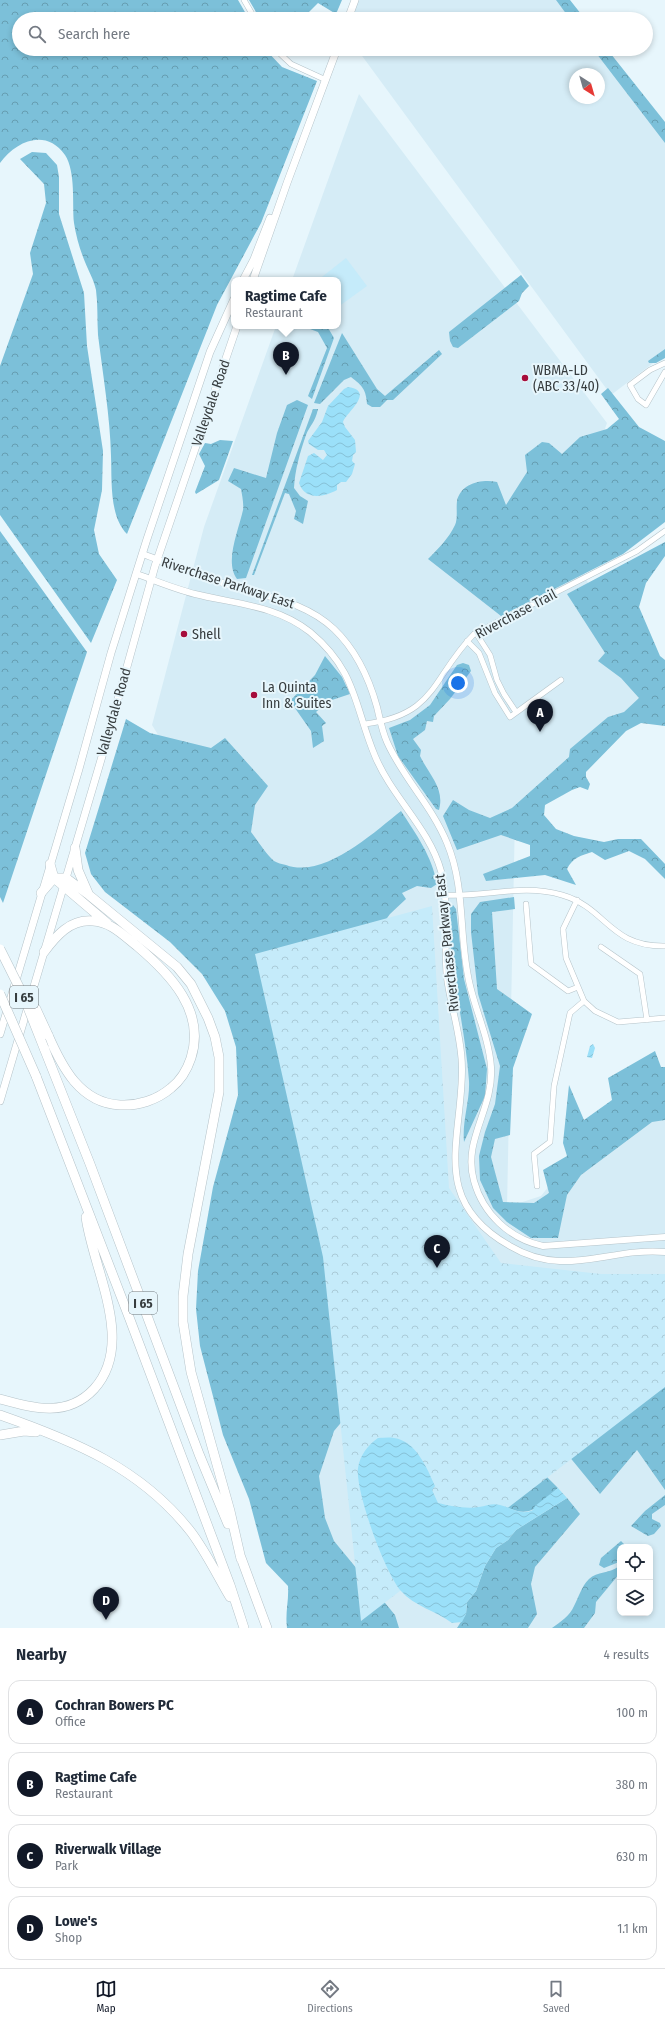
<!DOCTYPE html>
<style>
body{margin:0;font-family:"Fira Sans Condensed",sans-serif;background:#f6f6f7;color:#1f2937}
.controls{position:absolute;right:12px;bottom:12px;display:grid;overflow:hidden;border-radius:8px;box-shadow:0 2px 6px #0003}
.controls button{width:36px;height:36px;display:grid;place-items:center;padding:0;border:0;border-bottom:1px solid #e0e1e3;background:#fff;color:#1f2937;font:20px sans-serif}
.compass{position:absolute;left:569px;top:68px;width:36px;height:36px;border-radius:50%;background:#fff;box-shadow:0 2px 6px #0003;rotate:143deg}
.you{position:absolute;left:458px;top:683px;width:14px;height:14px;margin:-10px;border:3px solid #fff;border-radius:50%;background:#1a73e8;box-shadow:0 0 0 6px #1a73e833}
.badge{display:grid;place-items:center;width:26px;height:26px;border-radius:50%;background:#111827;color:#fff;font-size:13px;font-weight:700}
.pin{position:absolute;translate:-50% -33px;filter:drop-shadow(0 1px 2px #0008)}
.pin::after{content:'';position:absolute;top:21px;width:14px;height:12px;background:inherit;clip-path:polygon(0 0,100% 0,50% 100%)}
.popup{position:absolute;left:231px;top:277px;width:110px;height:52px;box-sizing:border-box;display:grid;place-content:center;border-radius:8px;background:#fff;filter:drop-shadow(0 1px 3px #0005);font-size:13px;white-space:nowrap;color:#747a83}
.popup b{font-size:15px;color:#1f2937}
.popup::after{content:'';position:absolute;left:50%;top:100%;margin-left:-8px;border:8px solid transparent;border-top-color:#fff}
.list{margin:0;padding:0;list-style:none}
h2{display:flex;justify-content:space-between;align-items:center;height:52px;margin:0;padding:0 16px;font-size:17px}
h2 small{font-size:13px;font-weight:400;color:#747a83}
.list li{display:grid;grid-template-columns:26px 1fr auto;gap:12px;align-items:center;box-sizing:border-box;height:64px;margin:0 8px 8px;padding:0 8px;border:1px solid #e0e1e3;border-radius:12px}
.list b{display:block;font-size:15px;white-space:nowrap}
.list p{margin:0;font-size:13px;white-space:nowrap;color:#747a83}
.list em{font-size:13px;font-style:normal;color:#747a83}
.icon{flex:none;width:22px;height:22px;fill:none;stroke:currentColor;stroke-width:2;stroke-linecap:round;stroke-linejoin:round}
.map{position:relative;flex:none;width:665px;height:1628px;overflow:hidden}
.search{position:absolute;background:#fff;box-shadow:0 2px 6px #0003;left:12px;right:12px;top:12px;height:44px;display:flex;align-items:center;gap:10px;box-sizing:border-box;padding:0 14px;border-radius:22px;color:#747a83;font-size:15px}
.sheet{height:340px;background:#fff}
nav{display:flex;justify-content:space-around;align-items:center;box-sizing:border-box;height:56px;border-top:1px solid #e0e1e3;background:#fff;font-size:11px;color:#747a83}
nav a{display:grid;justify-items:center;gap:2px}
nav .on{color:#111827}
.map>svg:first-child{display:block}
</style>
<div class="map">
<svg width="665" height="1628" viewBox="0 0 665 1628">
<defs>
<pattern id="forest-crowns" width="20" height="18" patternUnits="userSpaceOnUse"><rect width="20" height="18" fill="#7cc0d9"/><path d="M2 6a3 3 0 1 1 6 0M12 15a3 3 0 1 1 6 0" fill="none" stroke="#669db1"/></pattern>
<pattern id="park-crowns" width="20" height="18" patternUnits="userSpaceOnUse"><rect width="20" height="18" fill="#c5ebfa"/><path d="M2 6a3 3 0 1 1 6 0M12 15a3 3 0 1 1 6 0" fill="none" stroke="#aacad7"/></pattern>
<pattern id="water-waves" width="16" height="10" patternUnits="userSpaceOnUse"><rect width="16" height="10" fill="#9be0f9"/><path d="M0 5q4-4 8 0t8 0" fill="none" stroke="#86c1d6"/></pattern>
</defs>
<rect width="100%" height="100%" fill="#e7f6fc"/>
<path fill="#d5ecf6" fill-rule="evenodd" d="M354,0H569L582,19H348Z
M357,49H602L665,141V354L611,395ZM575,74H599V98H575Z
M359,94L607,423L566,537L643,697L515,816L507,1207L541,1196L633,1081L665,1079V1628H331L296,1388L282,934L152,725L204,527L276,326H338V280H292ZM620,1547H650V1613H620Z"/>
<path fill="url(#forest-crowns)" d="M0,0H238L249,19H19V49H265L282,67L317,81L261,223L217,305L127,534C109,516 112,480 111,456C110,416 103,376 98,335C97,320 98,305 96,290C94,280 88,270 85,262C80,250 76,236 74,223C72,204 76,172 65,155C46,128 16,141 0,163Z
M249,0H342L336,14L318,3L302,19H287L282,17L281,19H260Z
M556,0H570L585,19H570Z
M593,49H607L665,122V143Z
M32,152L46,153L57,165L59,177V214L84,293L87,346L103,451L102,490L94,530L99,554L117,580L91,643L0,515V366L33,274L30,253L46,203L44,184L20,159Z
M521,275L529,286L522,293L519,301L458,348L453,347L450,341L449,332Z
M302,326H327L334,338L312,399L308,396L327,348L318,332Z
M342,333L377,389L385,396L439,350L442,354L393,400H387L380,407H372L367,404C366,390 363,386 351,377L344,380L320,404L314,403Z
M665,349V358L656,363H649L648,361Z
M608,388L639,427L665,441V522L623,554L501,616L428,559C438,549 449,538 455,525C458,518 456,509 457,501C461,483 482,479 497,482L506,505L527,472L525,455L542,442L549,443L562,454L580,437L607,429L619,419L601,394Z
M297,400L308,405L246,578L237,579C224,562 239,529 243,510C244,504 242,495 241,489L228,481L234,468L266,478L277,433L287,405Z
M313,409H318C315,423 310,425 306,435C300,452 295,470 294,488L300,496L308,501L303,524L294,519L296,511L289,494L285,493L254,575H252Z
M220,440L233,441L219,480L196,494L195,492L205,466L199,454L205,443L211,444Z
M0,531L87,652L3,903L0,897Z
M665,542V556L646,583L639,607L660,656L665,660V726L641,723L626,731L586,772V777L590,784L588,790L580,787L572,790L545,805L544,815L556,829L574,836L604,842L618,839H641L665,864V879L645,859L629,851L605,860L592,852C582,855 572,858 567,869L576,885L545,875L486,881L483,874L530,856V845L501,835L457,850L443,816L453,800L469,810L490,818L512,808L569,757L570,749L608,717L624,712L639,698L621,678L598,661L605,653L567,594Z
M325,656L342,677L350,694L329,701L316,712L326,723L322,726L324,741L313,748L311,731L290,701L315,675Z
M463,663L469,665L471,671L450,699L434,716L433,722L427,721L425,730L413,739L421,750L420,756C429,775 445,788 439,810L436,809L398,756L389,728L410,720L430,705L457,665Z
M126,719L150,733L211,748L225,738L268,786L255,805L251,832C258,841 266,854 274,861C277,863 282,864 286,865C324,879 373,833 401,811C416,834 432,856 437,884L431,888L417,886L402,893L406,899L390,914L371,940V1387L334,1431L319,1476L325,1518L334,1541L395,1615L399,1628H287C285,1613 289,1601 288,1586L266,1563L249,1499L223,1435L200,1346L196,1309L198,1271L213,1187L238,1095L236,1047L225,1011L202,974L170,942L105,892L91,874L85,853Z
M514,897L515,909L492,912L497,989L532,1014L513,1068L510,1135L495,1139L491,1157L503,1202L534,1203L549,1193L543,1170L567,1156L563,1143L569,1085L584,1120L612,1100L608,1078L655,1051L661,1067H665V1120L652,1122L581,1175L567,1195L558,1238H531L507,1222L493,1208L480,1180L479,1156L485,1132L495,1104L500,1066L478,994L471,932V914L480,902Z
M453,905L456,909L464,979L487,1069L485,1096L464,1142C462,1121 470,1101 469,1081C465,1023 448,967 449,908Z
M665,1341V1490L637,1450L600,1494L568,1455Z
M543,1473L558,1488C535,1508 532,1520 501,1505Z
M665,1495V1505L652,1514V1519L660,1523L661,1526L654,1534L648,1536L631,1526L645,1511Z
M567,1498L580,1514L535,1567L531,1584L537,1614L528,1628H457L466,1614L467,1602L476,1591L485,1566L496,1548L508,1540L516,1530Z
M621,1541L627,1547H620V1573L596,1602L595,1613L584,1628H552C560,1622 570,1616 574,1606C579,1597 581,1587 589,1579C597,1571 610,1574 619,1566V1562L604,1568L599,1565L601,1558Z"/>
<path fill="url(#park-crowns)" d="M432,906L449,1188L501,1263L601,1274H665V1387L361,1621L323,1257L255,954Z"/>
<path fill="#c5ebfa" d="M346,258L367,286L338,307V280H318Z"/>
<path fill="url(#water-waves)" d="M348,387C376,391 346,413 343,422L345,427L355,440L356,452L353,455L352,461L355,464L352,474L346,482H341L337,485V490C324,497 305,501 299,483L308,456L314,453L323,460L327,455L324,450H318L309,444L308,441L322,422L328,406L344,389Z
M593,1044L595,1048L592,1058L587,1057L590,1046Z
M378,1438C383,1438 389,1437 394,1438C416,1441 427,1468 435,1486L432,1490L438,1503C450,1506 466,1509 479,1507C487,1506 492,1503 500,1505C512,1508 521,1516 533,1510L535,1506L558,1488L567,1498L516,1530L508,1540L496,1548L485,1566L476,1591L467,1602L466,1614L462,1622L452,1623C436,1611 414,1606 401,1591C385,1573 355,1491 358,1468C360,1455 368,1445 378,1438Z"/>
<g fill="none" stroke-linecap="round" stroke-linejoin="round">
<defs>
<path id="minor" d="M244,0L255,19
M275,49L291,64L326,80
M665,363L650,370L630,385L638,399L646,405L665,372
M476,633L490,655L497,680L504,694L516,712
M467,641L479,653L495,693L510,717L561,680
M365,724C437,715 431,678 474,634L637,551L665,531
M444,895C485,898 521,883 562,895C607,908 609,947 665,946
M577,900L563,929L566,958L584,1001L595,1011L618,1022L665,1018
M526,904L531,964L568,991L578,987
M601,947L640,974L647,1020
M537,1186L534,1154L550,1142L554,1086L570,1013L584,1001"/>
<path id="tertiary" d="M143,554C174,566 204,578 236,587C272,598 306,603 334,629C357,651 369,678 377,707C380,719 382,731 387,742C403,778 432,806 447,843C465,886 459,931 468,976C473,1006 489,1036 491,1067C494,1109 462,1140 474,1181C483,1214 510,1239 543,1246L665,1237
M137,574C156,581 175,589 195,594C235,604 276,605 310,632C357,671 354,706 375,756C392,797 429,828 441,871C450,906 443,943 447,978C451,1008 462,1038 462,1069C462,1141 429,1200 510,1246C565,1279 609,1247 665,1252"/>
<path id="secondary" d="M348,19L355,0
M243,280L254,259L270,218
M253,280L287,183L337,49
M0,1034L79,769L111,653L147,539L210,352L234,299
M0,1101L103,753L155,566L237,326"/>
<path id="motorway" d="M75,848L78,870L88,893
M50,864L54,878L107,923
M41,893L54,878H66L89,895L177,967L191,984L208,1018L215,1037L219,1057V1092L188,1254L183,1296V1322L191,1372L230,1511L241,1559
M44,952C56,936 70,919 93,921C111,922 123,935 137,946C170,974 206,1011 191,1058C187,1070 180,1081 171,1088C157,1100 138,1106 120,1105C80,1103 62,1067 48,1035
M44,1048L90,1164L199,1454L228,1524
M36,1076L129,1317L230,1585L244,1628
M0,1399C33,1408 67,1418 94,1389C136,1343 93,1270 86,1217
M0,1415C74,1441 141,1468 191,1532C206,1552 217,1575 230,1597
M0,1435L24,1431L36,1432
M240,1555L267,1628"/>
</defs>
<use href="#minor" stroke="#b5c3c9" stroke-width="6"/>
<use href="#tertiary" stroke="#b5c3c9" stroke-width="7"/>
<use href="#secondary" stroke="#b5c3c9" stroke-width="8"/>
<use href="#motorway" stroke="#b5c3c9" stroke-width="10"/>
<use href="#minor" stroke="#fff" stroke-width="5"/>
<use href="#tertiary" stroke="#fff" stroke-width="6"/>
<use href="#secondary" stroke="#fff" stroke-width="7"/>
<use href="#motorway" stroke="#fff" stroke-width="9"/>
<defs>
<path id="motorway-bridge" d="M0,949L23,995L44,1048
M0,994L36,1076
M28,1000L36,1009L48,1035"/>
</defs>
<use href="#motorway-bridge" stroke="#b5c3c9" stroke-width="10" stroke-linecap="butt"/>
<use href="#motorway-bridge" stroke="#fff" stroke-width="9"/>
</g>
<g fill="#a60c3b" stroke="#e7f6fc" stroke-width="1.5">
<circle cx="525" cy="378" r="4"/>
<circle cx="184" cy="634" r="4"/>
<circle cx="254" cy="695" r="4"/>
</g>
<g text-anchor="middle" dominant-baseline="central" stroke-width="4" stroke-linejoin="round" paint-order="stroke">
<g fill="#e7f6fc" stroke="#6c7478" stroke-width="1">
<rect x="10" y="986" width="28" height="22" rx="3"/>
<rect x="129" y="1292" width="28" height="22" rx="3"/>
</g>
<g font-size="13" font-weight="bold" fill="#373d3f">
<text x="24" y="997">I 65</text>
<text x="143" y="1303">I 65</text>
</g>
<g font-size="14" fill="#373d3f" stroke="#e7f6fc" text-anchor="start">
<text x="533" y="370">WBMA-LD<tspan x="533" dy="16">(ABC 33/40)</tspan></text>
<text x="192" y="634">Shell</text>
<text x="262" y="687">La Quinta<tspan x="262" dy="16">Inn &amp; Suites</tspan></text>
</g>
<g font-size="14" fill="#373d3f" stroke="#e7f6fc">
<text transform="translate(211 403) rotate(-71)">Valleydale Road</text>
<text transform="translate(228 583) rotate(18)">Riverchase Parkway East</text>
<text transform="translate(516 614) rotate(-28)">Riverchase Trail</text>
<text transform="translate(114 712) rotate(-74)">Valleydale Road</text>
<text transform="translate(447 943) rotate(-96)">Riverchase Parkway East</text>
</g>
</g>
</svg>
<div class="controls">
<button><svg class="icon" aria-label="locate" viewBox="0 0 24 24"><circle cx="12" cy="12" r="6"/><path d="M12 2v4M12 18v4M2 12h4M18 12h4"/></svg></button>
<button><svg class="icon" aria-label="layers" viewBox="0 0 24 24"><path d="M12 4l9 5-9 5-9-5zM3 14l9 5 9-5"/></svg></button>
</div>
<svg class="compass" viewBox="-18 -18 36 36"><path d="M0-13l5 13h-10z" fill="#e53935"/><path d="M0 13l5-13h-10z" fill="#747a83"/></svg>
<div class="you"></div>
<div class="pin badge" style="left:540px;top:732px">A</div>
<div class="pin badge" style="left:286px;top:375px">B</div>
<div class="popup"><b>Ragtime Cafe</b>Restaurant</div>
<div class="pin badge" style="left:437px;top:1268px">C</div>
<div class="pin badge" style="left:106px;top:1620px">D</div>
<div class="search"><svg class="icon" aria-label="search" viewBox="0 0 24 24"><circle cx="10" cy="10" r="6"/><path d="M15 15l6 6"/></svg>Search here</div>
</div>
<section class="sheet">
<h2>Nearby<small>4 results</small></h2>
<ul class="list">
<li><span class="badge">A</span><div><b>Cochran Bowers PC</b><p>Office</p></div><em>100 m</em></li>
<li><span class="badge">B</span><div><b>Ragtime Cafe</b><p>Restaurant</p></div><em>380 m</em></li>
<li><span class="badge">C</span><div><b>Riverwalk Village</b><p>Park</p></div><em>630 m</em></li>
<li><span class="badge">D</span><div><b>Lowe's</b><p>Shop</p></div><em>1.1 km</em></li>
</ul>
</section>
<nav>
<a class="on"><svg class="icon" aria-label="map" viewBox="0 0 24 24"><path d="M3 6l6-2 6 2 6-2v14l-6 2-6-2-6 2zM9 4v14M15 6v14"/></svg>Map</a>
<a><svg class="icon" aria-label="directions" viewBox="0 0 24 24"><path d="M12 3l9 9-9 9-9-9zM9 14v-3h6M13 9l2 2-2 2"/></svg>Directions</a>
<a><svg class="icon" aria-label="saved" viewBox="0 0 24 24"><path d="M7 4h10v16l-5-4-5 4z"/></svg>Saved</a>
</nav>
